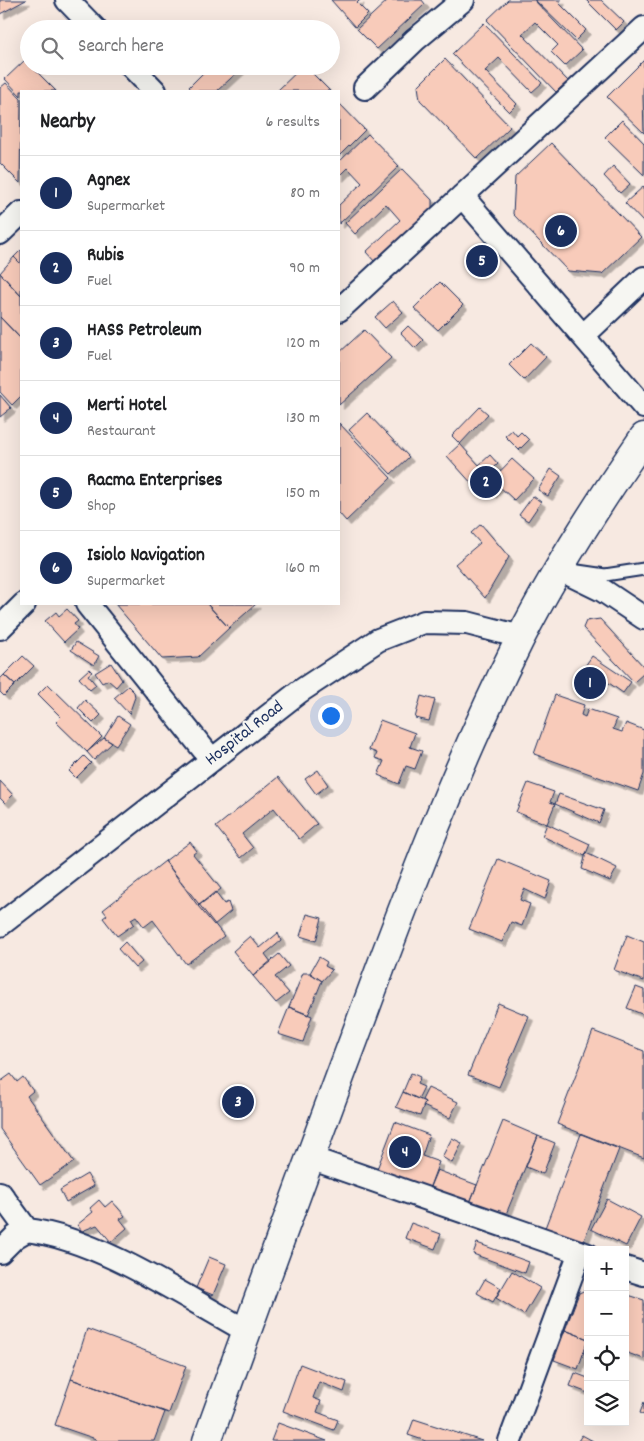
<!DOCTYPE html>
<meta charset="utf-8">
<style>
body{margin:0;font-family:Dekko,sans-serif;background:#f2f2f2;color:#202124}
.controls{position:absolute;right:15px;bottom:15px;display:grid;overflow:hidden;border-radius:0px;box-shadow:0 5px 20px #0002}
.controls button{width:45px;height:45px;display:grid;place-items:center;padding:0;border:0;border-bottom:1px solid #e0e0e0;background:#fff;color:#202124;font:25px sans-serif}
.you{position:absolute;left:330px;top:715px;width:18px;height:18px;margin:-12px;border:4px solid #fff;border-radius:50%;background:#1a73e8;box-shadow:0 0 0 8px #1a73e833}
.badge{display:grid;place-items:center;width:32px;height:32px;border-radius:50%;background:#1b2f5e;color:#fff;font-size:16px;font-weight:700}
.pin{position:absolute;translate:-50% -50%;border:2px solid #fff;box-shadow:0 1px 5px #0006}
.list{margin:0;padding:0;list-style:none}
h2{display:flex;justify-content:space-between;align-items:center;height:65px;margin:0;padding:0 20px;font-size:21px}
h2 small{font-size:16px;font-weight:400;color:#757577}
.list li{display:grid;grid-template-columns:32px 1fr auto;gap:15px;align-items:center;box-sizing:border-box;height:75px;padding:0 20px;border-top:1px solid #e0e0e0}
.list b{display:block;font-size:19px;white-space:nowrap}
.list p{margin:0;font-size:16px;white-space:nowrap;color:#757577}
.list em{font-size:16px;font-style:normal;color:#757577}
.icon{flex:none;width:28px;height:28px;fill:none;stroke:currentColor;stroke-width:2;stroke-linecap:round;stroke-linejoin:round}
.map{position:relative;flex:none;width:644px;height:1441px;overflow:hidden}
.search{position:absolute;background:#fff;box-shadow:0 5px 20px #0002;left:20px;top:20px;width:320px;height:55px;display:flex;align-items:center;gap:12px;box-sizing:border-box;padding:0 18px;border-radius:28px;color:#757577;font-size:19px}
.panel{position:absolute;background:#fff;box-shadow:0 5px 20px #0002;left:20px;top:90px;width:320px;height:515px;border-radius:0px}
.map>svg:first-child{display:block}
</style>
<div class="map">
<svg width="644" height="1441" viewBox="0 0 644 1441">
<defs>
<filter id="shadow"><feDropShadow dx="4.5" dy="4.5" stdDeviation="0" flood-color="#0004"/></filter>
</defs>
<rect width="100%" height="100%" fill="#f7e9e1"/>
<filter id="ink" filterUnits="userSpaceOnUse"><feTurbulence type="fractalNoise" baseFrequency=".02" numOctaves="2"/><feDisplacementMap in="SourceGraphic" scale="10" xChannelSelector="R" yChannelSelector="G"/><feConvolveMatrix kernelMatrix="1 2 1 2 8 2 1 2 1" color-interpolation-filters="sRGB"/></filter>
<g filter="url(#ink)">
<path fill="#f8cbba" stroke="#1b2f5e" filter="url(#shadow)" d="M0,0H26L0,14Z
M331,0H360L357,3L368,14L355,27Z
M388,0H422L425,4L377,49L357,29Z
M508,0H534L582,50L565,66L551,52L558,45L535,22L522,34L568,81L556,92L487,20Z
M535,0H561L559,3L586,30L576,40Z
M586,0H601L624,22L616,30Z
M261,18L271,29H250Z
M484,23L542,83L532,92L499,58L485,71L517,104L509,112L452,54Z
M445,59L510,127L477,159L420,100L418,86Z
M25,60L29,66H31L56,91H21V96L5,79Z
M644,60L643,96L644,133L607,97Z
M210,66H242L243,67L217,91H193L189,87Z
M303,66H305L330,91H277Z
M6,83L21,99L20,183L0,163V88Z
M339,103L365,130L339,156Z
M622,120L644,143V175L605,137Z
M368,134L399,166L339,224V205L362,183L348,168L339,177V162Z
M551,143L641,237L602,274L568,271L513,214L515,177Z
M613,166L630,184L620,193L604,176Z
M402,169L432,200V209L375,262L366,252L400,220L386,204L355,234L345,223Z
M644,186V223L625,203Z
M21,250V264L14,257Z
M14,257L21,264V296L0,273Z
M0,273L21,296V339L0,317Z
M440,282L463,305L438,330L414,308Z
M393,301L403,312L385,328L375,317Z
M0,317L21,339V396L12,405L0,392Z
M408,326L423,340L415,348L401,333Z
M364,330L391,358L339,405V353Z
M531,343L546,357L524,380L509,365Z
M0,395L11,408L0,417Z
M480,407L488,414L460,444L452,436Z
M367,413L409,457L391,474L349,430Z
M339,423L391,478L346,521L339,513Z
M512,430L517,436L521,432L529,440L519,450L505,436Z
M460,444L479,465L490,455L498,464L474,486L447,456Z
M512,459L534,479L514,500L499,486L492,494L485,487Z
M551,469L561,476L548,496L538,490Z
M533,496L541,502L528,521L519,515Z
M481,524L509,557L485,598L455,564L480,543L471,533Z
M115,604H207L229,628L198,657L162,659Z
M207,604H256L229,628Z
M67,609L78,621L74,624L78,629L64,642L45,621L56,612L59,616Z
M600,619L644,667V673L634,682L583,628L586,621Z
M76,642L99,656L94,665L71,650Z
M23,656L34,666L15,685L4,675Z
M592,656L631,682L623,693L585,666Z
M111,663L122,680L116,687L108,680L102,683L95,673Z
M89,669L92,672L88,675L96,685L90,690L79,678Z
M4,675L15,685L4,696L0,692V679Z
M48,684L102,737L87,752L56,722L61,717L38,694Z
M128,686L134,692L135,697L129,714L114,698Z
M555,695L584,705L581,715L585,717L588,709L617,719L613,729L622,732L626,723L644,730V774L638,791L534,754Z
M421,696L435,700L429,721L415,718Z
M85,700L101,715L93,723L78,708Z
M118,716L130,724L116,745L104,738Z
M380,720L415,733L410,747L422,751L415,769L406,766L399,784L378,775L384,761L375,758L377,753L369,750Z
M104,738L112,743L94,760L87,752Z
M84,756L91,763L76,778L69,771Z
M318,770L328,785L316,794L305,779Z
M278,777L317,824L299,839L274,808L242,834L253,848L241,858L216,827Z
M0,781L13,795L5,803L0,798Z
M528,783L554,792L550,802L555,804L547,824L516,812Z
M559,794L604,810L599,823L555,804Z
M547,824L590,844L585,856L542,836Z
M190,842L197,851L193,854L221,889L198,906L165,861Z
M586,853L617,868L610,881L582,869Z
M498,859L551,881L545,899L524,889L520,900L530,904L522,926L511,922L502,942L469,929Z
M165,861L224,936L186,964L153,920L144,927L136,916L131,919L134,924L117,936L103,918L107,915L103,910Z
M215,892L224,904L228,902L231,911L214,925L198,906Z
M307,914L322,918L316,941L300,936Z
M278,933L281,941L265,954L271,962L253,976L233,951L250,936L260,948Z
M627,935L644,942V981L614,970Z
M125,942L142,962L135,968L118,949Z
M279,954L289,966L275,977L289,993L276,1003L253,976Z
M319,957L327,962L325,966L332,970L322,981L310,973Z
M303,973H310L322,981L308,1015L289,1007Z
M636,987L644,990V1015L627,1008Z
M498,1003L529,1016L499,1087L468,1075Z
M289,1007L312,1016L303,1042L278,1034Z
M593,1031L644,1051V1158L557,1124Z
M411,1073L420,1077L417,1084L424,1087L418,1099L403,1092Z
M11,1074L17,1082L23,1077L33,1091L27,1096L74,1162L40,1185L0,1129V1082Z
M428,1088L458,1102L450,1118L423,1106L425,1102L422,1100Z
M403,1092L425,1102L420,1116L396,1107Z
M503,1121L538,1136L504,1219L469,1205Z
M395,1122L429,1135L422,1156L439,1162L429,1189L377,1169Z
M581,1134L619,1149L581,1248L543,1233Z
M538,1136L555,1143L543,1174L526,1167Z
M452,1138L462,1143L452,1163L442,1157Z
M437,1170L477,1185L469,1205L429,1189Z
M87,1174L94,1186L66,1202L60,1190Z
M607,1199L641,1217L626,1246L591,1229Z
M99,1200L105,1207L112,1201L125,1216L120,1219L127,1228L111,1242L97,1225L82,1231L77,1225L93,1212L90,1208Z
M411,1223L441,1234L435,1249L405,1238Z
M477,1243L529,1262L525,1273L473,1254Z
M209,1257L226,1264L213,1295L196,1288Z
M512,1271L540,1288L524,1315L496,1298Z
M485,1279L501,1288L493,1302L477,1293Z
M588,1289V1339L565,1330L579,1293Z
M625,1294L644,1300V1359L625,1352Z
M87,1329L186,1366L169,1413L71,1379Z
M565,1330L588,1339L578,1369L554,1360Z
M300,1364L347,1382L344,1392L319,1382L313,1398L321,1401L317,1412L338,1420L334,1430L283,1411Z
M575,1373L588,1378V1393L570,1386Z
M71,1379L165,1412L154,1441H96V1439L55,1425Z
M644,1402V1415L640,1413Z
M414,1419L482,1441H426L408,1435Z
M278,1423L327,1441H271Z
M582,1435L593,1441H578Z"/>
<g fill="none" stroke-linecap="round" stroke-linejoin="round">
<defs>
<path id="lane" d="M578,571L605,575L644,569"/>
<path id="street" d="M67,0L95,29
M131,66L155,91
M365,88L415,40L463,0
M462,196L644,407
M0,233L21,213
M339,310L644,28
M584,335L644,278
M559,569L602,590L644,618
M87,604L212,760
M0,628L24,604
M0,925L299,692L378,640L424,622L467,623L521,637
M310,1158L588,1255
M0,1193L27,1230
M0,1252L15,1237L27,1230C99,1239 183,1296 247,1331
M625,1268L644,1274
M510,1441L580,1252"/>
<path id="highway" d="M207,1441C257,1303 307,1164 359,1026C407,895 457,764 520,639C556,568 599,502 644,437"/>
</defs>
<use href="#lane" stroke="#1b2f5e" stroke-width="15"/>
<use href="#street" stroke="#1b2f5e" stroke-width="26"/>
<use href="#highway" stroke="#1b2f5e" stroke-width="31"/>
<use href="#lane" stroke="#f6f6f2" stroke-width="11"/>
<use href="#street" stroke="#f6f6f2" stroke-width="22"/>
<use href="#highway" stroke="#f6f6f2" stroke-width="28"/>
</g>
</g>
<g text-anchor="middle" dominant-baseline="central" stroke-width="4.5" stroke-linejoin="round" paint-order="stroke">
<g font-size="18" fill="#1b2f5e" stroke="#f6f6f2">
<text transform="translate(245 734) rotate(-38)">Hospital Road</text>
</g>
</g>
</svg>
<div class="controls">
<button>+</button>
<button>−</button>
<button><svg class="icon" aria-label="locate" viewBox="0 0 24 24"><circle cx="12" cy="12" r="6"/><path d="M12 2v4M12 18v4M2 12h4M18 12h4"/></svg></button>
<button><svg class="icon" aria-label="layers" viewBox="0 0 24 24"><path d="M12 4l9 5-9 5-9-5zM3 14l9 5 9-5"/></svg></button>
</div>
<div class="you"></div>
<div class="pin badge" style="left:590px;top:683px">1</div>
<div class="pin badge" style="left:486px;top:482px">2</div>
<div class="pin badge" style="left:238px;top:1102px">3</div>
<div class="pin badge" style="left:405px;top:1152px">4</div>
<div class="pin badge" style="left:482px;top:261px">5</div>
<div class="pin badge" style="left:561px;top:231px">6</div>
<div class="search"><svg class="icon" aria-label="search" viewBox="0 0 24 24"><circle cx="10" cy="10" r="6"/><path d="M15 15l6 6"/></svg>Search here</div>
<section class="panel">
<h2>Nearby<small>6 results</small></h2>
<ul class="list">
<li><span class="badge">1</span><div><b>Agnex</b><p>Supermarket</p></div><em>80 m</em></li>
<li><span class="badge">2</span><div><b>Rubis</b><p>Fuel</p></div><em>90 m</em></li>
<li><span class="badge">3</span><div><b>HASS Petroleum</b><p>Fuel</p></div><em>120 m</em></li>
<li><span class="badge">4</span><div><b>Merti Hotel</b><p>Restaurant</p></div><em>130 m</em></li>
<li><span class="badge">5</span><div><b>Racma Enterprises</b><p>Shop</p></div><em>150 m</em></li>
<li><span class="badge">6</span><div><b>Isiolo Navigation</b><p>Supermarket</p></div><em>160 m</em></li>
</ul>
</section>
</div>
